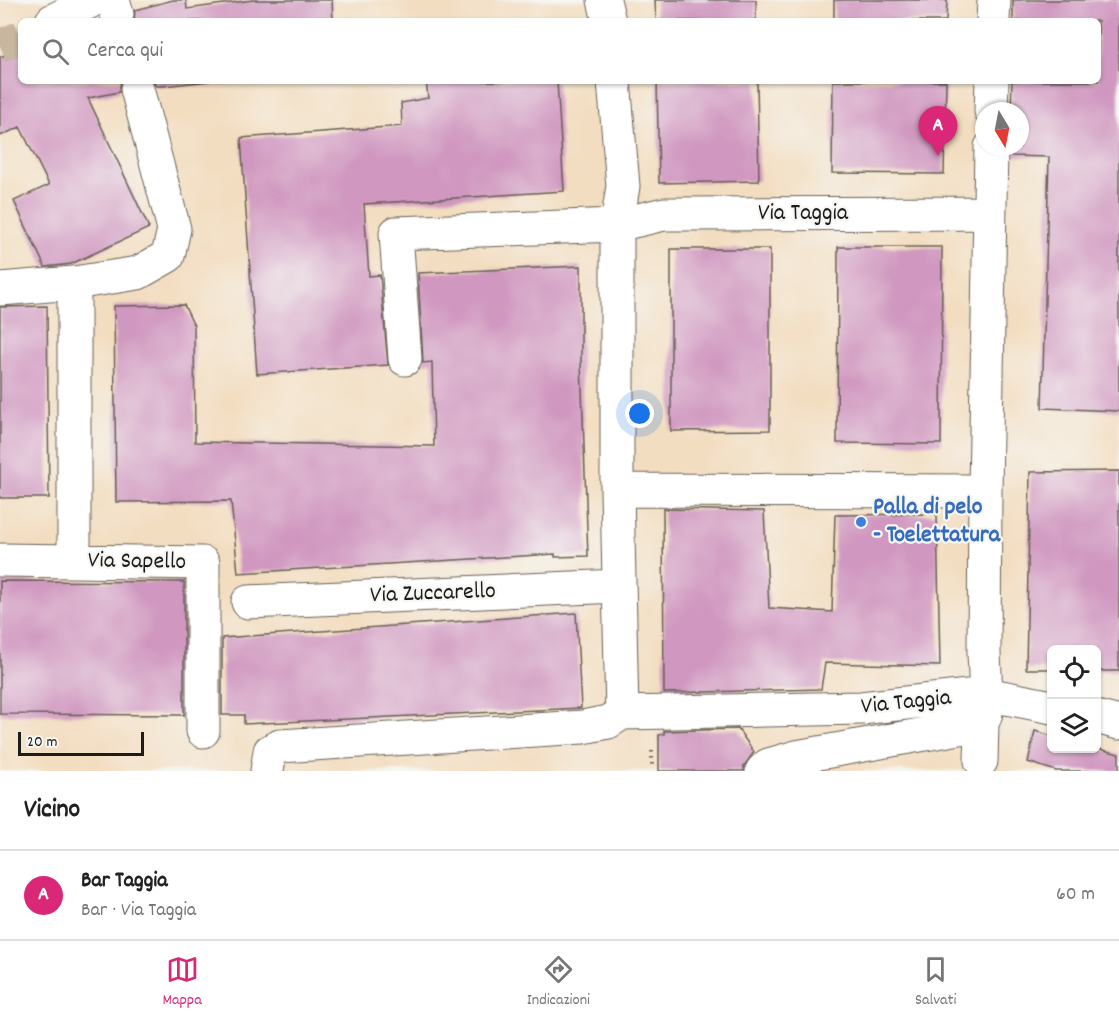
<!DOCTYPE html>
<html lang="it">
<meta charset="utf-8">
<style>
body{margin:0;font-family:Dekko,sans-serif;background:#f6f6f6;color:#222}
.controls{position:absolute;right:18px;bottom:18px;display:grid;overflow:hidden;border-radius:9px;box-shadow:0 2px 4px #0004}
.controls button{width:54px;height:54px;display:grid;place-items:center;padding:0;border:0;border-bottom:2px solid #e0e0e0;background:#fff;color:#222;font:30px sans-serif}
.compass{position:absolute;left:975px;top:102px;width:54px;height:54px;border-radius:50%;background:#fff;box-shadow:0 2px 4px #0004;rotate:170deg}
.scale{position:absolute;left:18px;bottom:15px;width:126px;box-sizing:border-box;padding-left:6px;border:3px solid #1c1c1c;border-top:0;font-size:16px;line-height:21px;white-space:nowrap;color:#1c1c1c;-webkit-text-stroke:4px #f6f6f2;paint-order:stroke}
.you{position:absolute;left:640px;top:414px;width:21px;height:21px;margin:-15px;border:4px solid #fff;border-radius:50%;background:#1a73e8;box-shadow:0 0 0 9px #1a73e833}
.badge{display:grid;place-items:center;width:39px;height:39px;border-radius:50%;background:#db2777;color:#fff;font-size:20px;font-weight:700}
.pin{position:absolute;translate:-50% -50px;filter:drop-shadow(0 2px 3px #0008)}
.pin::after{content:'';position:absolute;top:32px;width:21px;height:18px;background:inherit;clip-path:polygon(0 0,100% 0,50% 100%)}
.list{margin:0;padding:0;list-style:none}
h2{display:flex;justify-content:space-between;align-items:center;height:78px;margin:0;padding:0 24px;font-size:26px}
h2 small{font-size:20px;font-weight:400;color:#767676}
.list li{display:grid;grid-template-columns:39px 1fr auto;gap:18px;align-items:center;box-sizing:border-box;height:90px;padding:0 24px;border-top:2px solid #e0e0e0}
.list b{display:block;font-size:22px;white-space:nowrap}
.list p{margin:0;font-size:20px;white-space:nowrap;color:#767676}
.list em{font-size:20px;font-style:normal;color:#767676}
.icon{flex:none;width:33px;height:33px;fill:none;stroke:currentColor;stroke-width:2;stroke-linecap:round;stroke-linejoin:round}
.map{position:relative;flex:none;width:1119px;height:771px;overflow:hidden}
.search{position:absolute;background:#fff;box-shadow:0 2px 4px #0004;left:18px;right:18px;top:18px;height:66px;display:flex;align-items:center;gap:15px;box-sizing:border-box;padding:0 21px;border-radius:9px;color:#767676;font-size:22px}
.sheet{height:168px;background:#fff}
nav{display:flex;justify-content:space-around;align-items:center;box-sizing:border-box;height:84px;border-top:2px solid #e0e0e0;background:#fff;font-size:16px;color:#767676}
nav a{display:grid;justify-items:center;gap:3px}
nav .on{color:#db2777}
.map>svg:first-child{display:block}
</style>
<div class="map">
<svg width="1119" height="771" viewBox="0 0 1119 771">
<rect width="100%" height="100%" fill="#f6f6f2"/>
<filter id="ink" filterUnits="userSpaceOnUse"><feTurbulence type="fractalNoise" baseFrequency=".0167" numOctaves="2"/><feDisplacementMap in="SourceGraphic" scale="12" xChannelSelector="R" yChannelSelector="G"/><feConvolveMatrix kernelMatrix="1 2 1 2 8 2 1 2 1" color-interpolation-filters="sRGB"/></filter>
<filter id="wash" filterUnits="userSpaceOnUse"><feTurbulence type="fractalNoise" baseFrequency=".008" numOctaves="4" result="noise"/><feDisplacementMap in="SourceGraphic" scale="24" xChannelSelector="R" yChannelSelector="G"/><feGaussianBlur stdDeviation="1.35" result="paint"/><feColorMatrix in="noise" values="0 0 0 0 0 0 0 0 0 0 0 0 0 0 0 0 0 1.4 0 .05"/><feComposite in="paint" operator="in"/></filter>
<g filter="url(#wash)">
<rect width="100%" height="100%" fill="#f3ddc0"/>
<g id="blocks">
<path fill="#d097c0" d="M173,0H186L187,9L253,0H332L333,21H134L135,10Z
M655,0H756V21H656Z
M834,0H947L946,21H834Z
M1013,0H1119V411L1042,408L1049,157L1010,156V147H1020V111H1011L1012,81H1098V21H1013Z
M21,49V81H121L119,92L88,98L149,228L71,264L45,267L14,201L49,185L20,127L0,136V57Z
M153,81H210L163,86H156Z
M426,81H557L564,191L364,204L369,276L380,275L388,365L257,374L241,138L402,126L401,103L428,98Z
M657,81H757L759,181L659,183Z
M833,81H946L944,174L832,173Z
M838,247H942L941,444L837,443Z
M671,249H770V430L671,431Z
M581,266V362L588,556L555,557V554L238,573L231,501L116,502L114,306L184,305L194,326L195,442L434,446L432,362L423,363L418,273Z
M47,306L49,498H0V307Z
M1119,471V671H1096V650H1052V669H1026L1030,472Z
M663,509L764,511L769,608L832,612L835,515L937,514L940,666L825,663L821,689L664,693Z
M0,581L184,582V715L0,714Z
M576,613L581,708L244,724V715H222V638Z
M738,729L754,752L744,766V771H659V735L664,734V731Z
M1035,731L1052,736V748H1096L1119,754V771H1056L1028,762Z"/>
</g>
</g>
<g filter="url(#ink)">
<use href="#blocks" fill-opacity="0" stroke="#676055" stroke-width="1.5"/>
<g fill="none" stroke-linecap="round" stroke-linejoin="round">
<path stroke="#c8b69f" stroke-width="33" stroke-dasharray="33 16" stroke-linecap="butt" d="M0,46L21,37"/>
<defs>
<path id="minor" d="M113,0L117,14
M604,0L609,21
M52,21L93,0
M993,21L994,0
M614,81L623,186L617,225V490L622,713
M991,111L992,81
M74,283V561L203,563V731
M0,289L74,283L138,273L168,256L174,229L137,89
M405,359L396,233L617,225L664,214L989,213
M617,490L985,491
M0,560L74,561
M248,602L619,586
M622,713L861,708L986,694L1052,707
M1096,717L1119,723
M981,761L982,724
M267,771L270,751L280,746L583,727L608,722L622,713
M762,771L768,765L796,757L982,724L986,713V694L984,653L985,491L991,147"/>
</defs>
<use href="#minor" stroke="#676055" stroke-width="35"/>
<path stroke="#676055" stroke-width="4" stroke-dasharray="1.5 4.5" stroke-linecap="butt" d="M652,751V765"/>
<use href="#minor" stroke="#fff" stroke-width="33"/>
</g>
</g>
<circle fill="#3f7fe0" stroke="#f6f6f2" stroke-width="2" cx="861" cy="522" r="6"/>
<g text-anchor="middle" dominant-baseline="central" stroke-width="4.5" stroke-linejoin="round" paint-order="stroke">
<g font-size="24" fill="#1c1c1c" stroke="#f6f6f2">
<text x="803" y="214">Via Taggia</text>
<text transform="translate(137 562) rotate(1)">Via Sapello</text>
<text transform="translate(433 594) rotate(-2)">Via Zuccarello</text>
<text transform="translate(906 703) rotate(-6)">Via Taggia</text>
</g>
<g font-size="24" font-weight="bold" fill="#366cbe" stroke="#f6f6f2" text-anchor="start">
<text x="873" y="508">Palla di pelo<tspan x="873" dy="28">- Toelettatura</tspan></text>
</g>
</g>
</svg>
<div class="controls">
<button><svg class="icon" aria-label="locate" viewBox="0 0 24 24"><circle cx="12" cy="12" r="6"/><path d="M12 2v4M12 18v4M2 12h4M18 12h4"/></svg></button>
<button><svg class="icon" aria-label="layers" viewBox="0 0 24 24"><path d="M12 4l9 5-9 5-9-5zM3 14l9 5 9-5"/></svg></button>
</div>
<svg class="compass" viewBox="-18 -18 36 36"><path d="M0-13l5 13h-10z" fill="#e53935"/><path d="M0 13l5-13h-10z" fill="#767676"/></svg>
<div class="scale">20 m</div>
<div class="you"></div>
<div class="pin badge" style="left:938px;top:156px">A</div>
<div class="search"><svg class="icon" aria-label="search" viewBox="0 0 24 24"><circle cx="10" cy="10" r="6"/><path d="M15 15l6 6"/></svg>Cerca qui</div>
</div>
<section class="sheet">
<h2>Vicino<small></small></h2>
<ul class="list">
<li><span class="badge">A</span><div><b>Bar Taggia</b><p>Bar · Via Taggia</p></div><em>60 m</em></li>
</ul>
</section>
<nav>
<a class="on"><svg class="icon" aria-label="map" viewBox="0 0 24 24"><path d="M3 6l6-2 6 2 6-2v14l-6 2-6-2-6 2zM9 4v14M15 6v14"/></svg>Mappa</a>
<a><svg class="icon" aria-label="directions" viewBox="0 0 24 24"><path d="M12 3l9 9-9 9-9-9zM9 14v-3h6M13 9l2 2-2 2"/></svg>Indicazioni</a>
<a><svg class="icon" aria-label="saved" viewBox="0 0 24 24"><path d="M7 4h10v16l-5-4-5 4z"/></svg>Salvati</a>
</nav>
